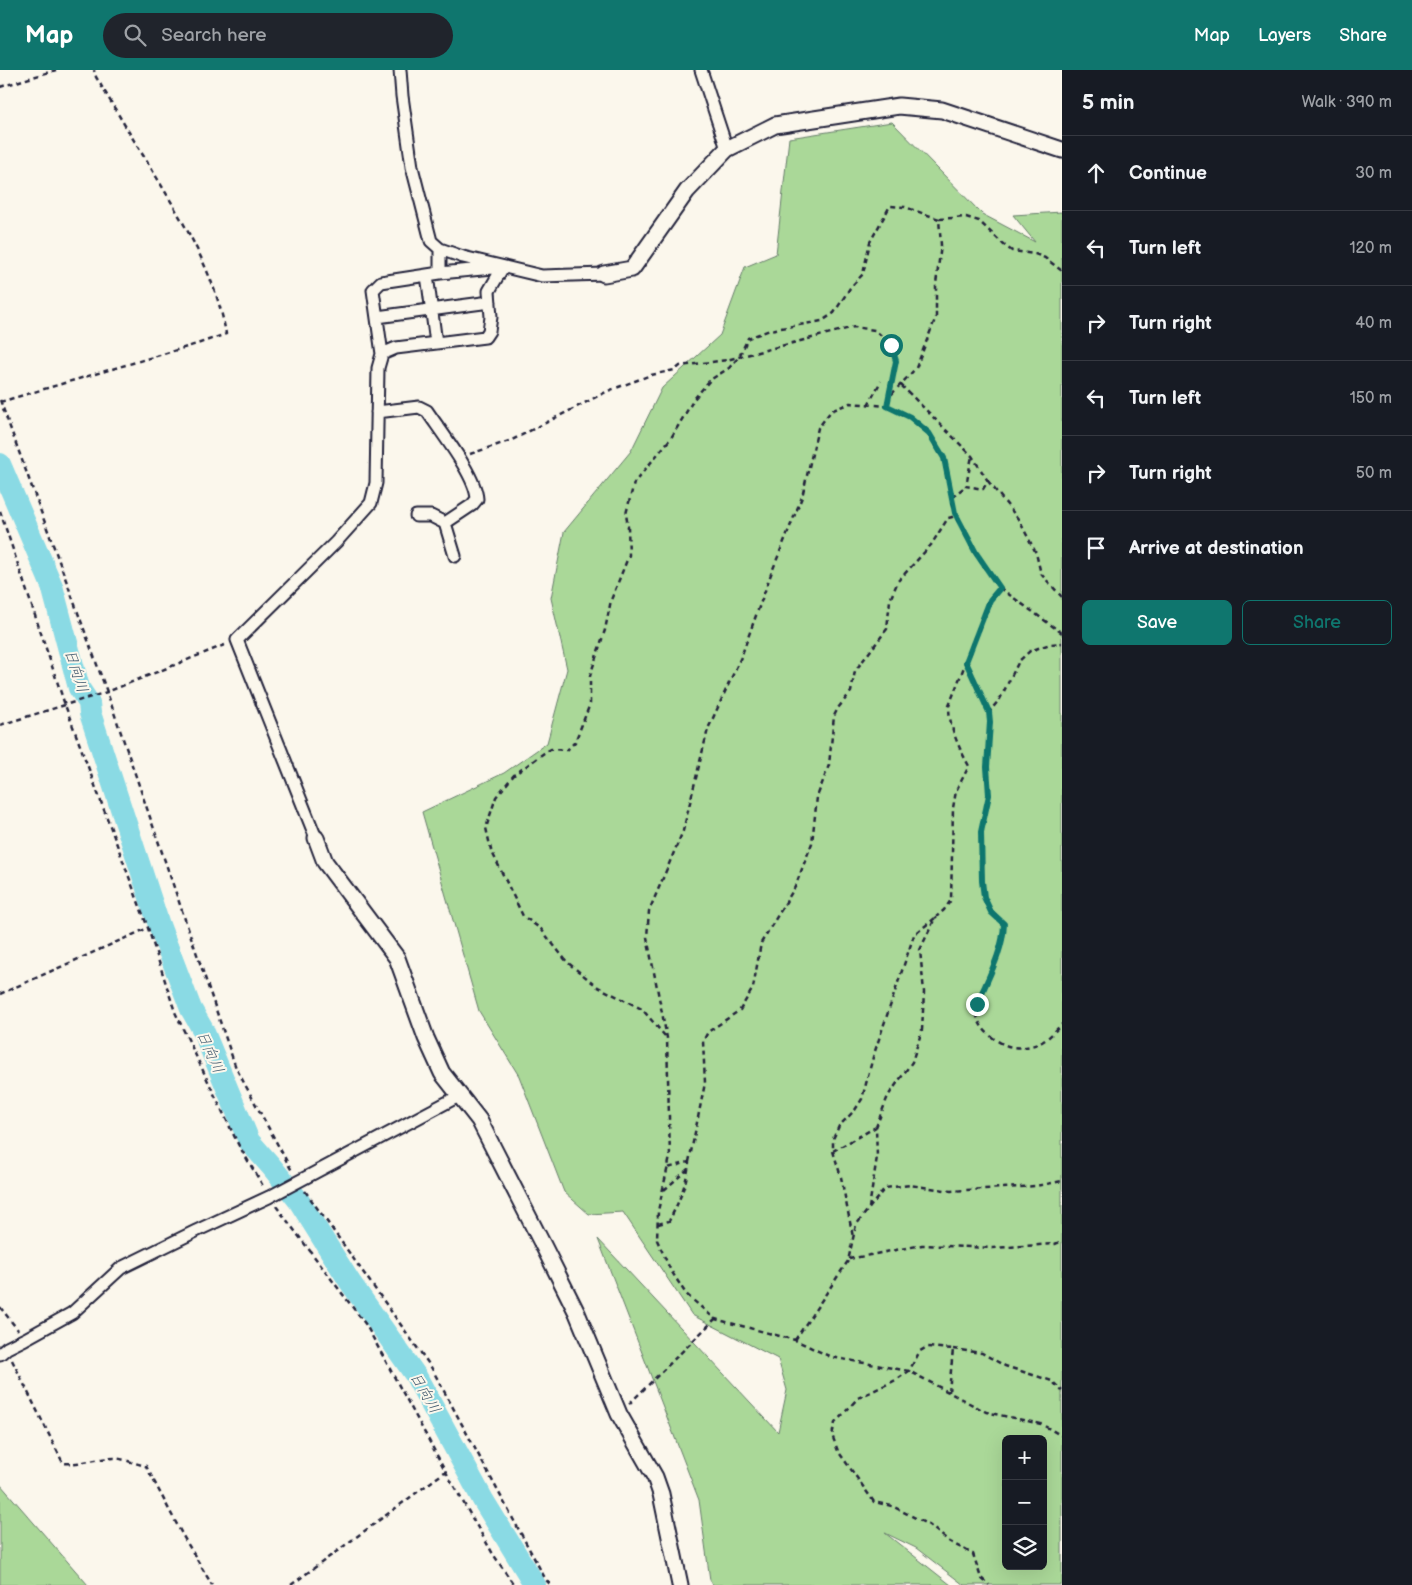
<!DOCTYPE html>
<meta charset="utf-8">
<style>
body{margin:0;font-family:"Balsamiq Sans","Klee One",sans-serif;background:#20242c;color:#f1f3f6}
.controls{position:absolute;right:15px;bottom:15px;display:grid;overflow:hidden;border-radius:8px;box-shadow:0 5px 20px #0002}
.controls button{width:45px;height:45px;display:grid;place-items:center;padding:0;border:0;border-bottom:1px solid #363941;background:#171b24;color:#f1f3f6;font:25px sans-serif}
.stop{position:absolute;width:15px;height:15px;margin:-11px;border:4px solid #0f766e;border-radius:50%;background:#fff}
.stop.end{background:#0f766e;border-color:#fff;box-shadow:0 1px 5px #0008}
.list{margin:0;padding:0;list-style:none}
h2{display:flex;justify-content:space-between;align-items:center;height:65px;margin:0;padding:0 20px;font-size:21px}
h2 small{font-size:16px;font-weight:400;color:#9ea1a6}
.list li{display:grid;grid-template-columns:32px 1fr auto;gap:15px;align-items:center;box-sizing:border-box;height:75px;padding:0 20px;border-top:1px solid #363941}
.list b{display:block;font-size:19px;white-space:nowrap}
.list em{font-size:16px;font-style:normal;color:#9ea1a6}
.actions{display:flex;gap:10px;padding:15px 20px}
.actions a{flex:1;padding:11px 0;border:1px solid #0f766e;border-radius:8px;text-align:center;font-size:18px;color:#0f766e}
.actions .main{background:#0f766e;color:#fff}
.icon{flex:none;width:28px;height:28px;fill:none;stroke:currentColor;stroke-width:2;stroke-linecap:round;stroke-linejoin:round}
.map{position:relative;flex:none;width:1062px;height:1515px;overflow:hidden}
header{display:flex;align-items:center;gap:30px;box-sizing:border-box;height:70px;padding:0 25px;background:#0f766e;color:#fff}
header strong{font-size:24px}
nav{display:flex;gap:28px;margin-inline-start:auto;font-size:18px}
.search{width:350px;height:45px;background:#20242c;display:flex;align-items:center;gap:12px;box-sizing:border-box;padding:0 18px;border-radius:28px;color:#9ea1a6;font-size:19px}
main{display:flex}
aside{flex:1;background:#171b24}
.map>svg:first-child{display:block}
</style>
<header>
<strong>Map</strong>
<div class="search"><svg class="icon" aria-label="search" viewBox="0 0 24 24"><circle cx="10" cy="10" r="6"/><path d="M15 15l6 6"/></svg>Search here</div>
<nav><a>Map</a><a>Layers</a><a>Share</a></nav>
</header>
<main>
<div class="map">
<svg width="1062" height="1515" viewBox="0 0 1062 1515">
<rect width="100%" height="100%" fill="#fbf7ec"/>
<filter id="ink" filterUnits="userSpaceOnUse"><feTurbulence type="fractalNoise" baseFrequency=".02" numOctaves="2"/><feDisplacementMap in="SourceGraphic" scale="10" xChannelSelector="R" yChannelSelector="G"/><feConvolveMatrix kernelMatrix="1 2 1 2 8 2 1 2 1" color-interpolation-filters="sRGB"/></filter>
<g filter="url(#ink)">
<path fill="#aad898" stroke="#667d6a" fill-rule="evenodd" d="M892,52L982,144L1035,172L1013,145L1062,142V1515H964L916,1478L885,1463L951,1515H713L710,1510L699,1430L598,1169L778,1362L787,1320L778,1289L692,1245L623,1142L589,1144L564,1122L519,1006L479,941L422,742L504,703L547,673L567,599L551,528L564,462L631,381L662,318L720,265L745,197L776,184L789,68ZM1006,1369H1043V1496H1006Z
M0,1414L88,1515H0Z"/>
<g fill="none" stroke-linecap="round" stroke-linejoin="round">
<path stroke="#8adae4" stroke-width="22" d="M0,394L52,516L79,618L89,633L90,643L159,855L191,939L203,960L249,1071L271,1096L299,1131L350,1212L416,1306L483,1430L535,1515"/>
<defs>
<path id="minor" d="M400,0L402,26L412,97L431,171L440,179L463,187L542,206L604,204
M701,0L727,79
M440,203L493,198
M427,205L436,273
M377,247L490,232
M382,284L396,278L485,267L489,261L491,247L489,221L503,197
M377,342L419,337L427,341C441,362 476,406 477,429L472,435L445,453L431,446H416
M445,453L455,486
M316,768L237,570L336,472L371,433L376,413L378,298L382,284L373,220L381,212L440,203V179
M0,1284L7,1278L25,1269L72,1243L121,1198L196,1161L269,1127L459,1026"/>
<path id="tertiary" d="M604,204L632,199L687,121L727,79L775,55L899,36L942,40L1062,80
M316,768L325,792L397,888L426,968L442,1003L479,1050L544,1177L577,1243L619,1344L655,1407L661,1424L680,1515"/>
</defs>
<use href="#minor" stroke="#22223b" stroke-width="15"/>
<use href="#tertiary" stroke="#22223b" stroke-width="19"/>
<path stroke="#22223b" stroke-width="2.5" stroke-dasharray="5 4" stroke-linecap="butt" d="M0,17L56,0
M939,149L966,147L979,151L1004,175L1012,181L1035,184L1045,188L1062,201
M901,315L972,386L988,411L983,419L966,416L972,386
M0,330L107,622L236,998L292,1101
M0,332L197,274L226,264C216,204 182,150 151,98C132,68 114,37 96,7L94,0
M868,335L881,311
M470,384L512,370L608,321L651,305L675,300L680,296L727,290L854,257L875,260L891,275L896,291L887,336
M988,411L1019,450L1036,483L1041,504L1062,527
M952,427L966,416
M0,441L65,635L148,858L175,942L238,1074L263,1116
M1062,563L1000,518L976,483L955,443L944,389L929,363L910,347L887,336L850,333L831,341L818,358L802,427L771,504L741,587L708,659L683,761L649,841L647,867L667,968L670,1087L658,1141L657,1170L670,1199L686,1224L715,1249L795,1270L831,1287L909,1301L986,1342L1041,1354L1062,1366
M966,591L989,642L1000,629L1019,591L1030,581L1050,574L1062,573
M989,642L990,652L987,697L989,725L981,762L982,811L984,827L991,842L1004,854C1003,876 994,896 985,916C982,921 978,928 977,933C972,953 991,970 1008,976C1017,979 1033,977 1042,972C1049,968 1056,960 1062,954
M0,655L107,622L227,574
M935,848L944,840L951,830L953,738L956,721L969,696C959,678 949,657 949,636L990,529L1000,518
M0,924L148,858
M665,966L642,939L598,917L567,892L541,859L523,846L491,780L486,758L496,727L514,705L544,683L551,679L567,680L575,672L590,634V606L605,560L611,530L629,485L628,457L626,444L634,413L671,368L694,329L710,310L729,298L739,287L748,268L770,260L822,251L834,243L850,218L863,204L870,172L890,136L905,137L939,149L941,175L936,214V247L916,298L889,327
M833,1081L841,1107L853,1167
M689,1092L705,1013L703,971L708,962L740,940L753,918L761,873L795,817L812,773L817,727L829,695L834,646L838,638L851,622L855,601L887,559L890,530L898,511L931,475L948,448L957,446
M664,1120L688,1099
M305,1121L431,1297L546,1510L551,1515
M276,1136L366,1255L451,1411L493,1484L514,1515
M869,1138L877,1087L876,1057L888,1026L912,992L922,960L924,922L920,880L935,848L914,865L873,987L862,1029L855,1040L839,1056L833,1069V1081L876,1057
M658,1154L669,1151C679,1132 687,1113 689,1092L668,1098
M849,1189L922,1175L993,1178L1055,1174L1062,1171
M0,1237L18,1260
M795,1270L848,1191L856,1155L885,1118L910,1115L951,1121L1036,1116L1062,1111
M953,1279L982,1283L1005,1296L1052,1311L1062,1321
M12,1290L63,1393C80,1395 97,1388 114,1388C125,1389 136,1394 146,1396L183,1466L212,1515
M949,1322L953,1279L927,1277L920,1281L909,1301L896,1310L858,1328L835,1353L832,1365L838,1381L874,1432L892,1436L929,1455L950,1472L973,1484L981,1508L989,1515
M629,1334L715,1249
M291,1515L446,1401"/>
<use href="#minor" stroke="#fbf7ec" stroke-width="11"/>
<use href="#tertiary" stroke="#fbf7ec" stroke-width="15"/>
</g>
</g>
<g fill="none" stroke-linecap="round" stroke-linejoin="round" filter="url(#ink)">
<path stroke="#0f766e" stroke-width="6" d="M891,275L896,291L887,336L910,347L929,363L944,388L955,443L976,483L1000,518L990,530L966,592L989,642L990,652L987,697L989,725L981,762L982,811L984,827L991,842L1004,854C1003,882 988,908 977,934"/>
</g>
<g text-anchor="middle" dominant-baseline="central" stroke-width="4" stroke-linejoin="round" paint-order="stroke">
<g font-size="15" font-style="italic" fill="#41596e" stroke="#fbf7ec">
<text transform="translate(76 601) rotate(72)">日向川</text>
<text transform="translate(210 982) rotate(66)">日向川</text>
<text transform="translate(425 1323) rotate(60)">日向川</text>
</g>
</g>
</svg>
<div class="controls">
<button>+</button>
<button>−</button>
<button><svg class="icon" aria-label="layers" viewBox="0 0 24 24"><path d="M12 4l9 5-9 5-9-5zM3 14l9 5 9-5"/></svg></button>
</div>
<div class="stop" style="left:891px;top:275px"></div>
<div class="stop end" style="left:977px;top:934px"></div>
</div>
<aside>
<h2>5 min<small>Walk · 390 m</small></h2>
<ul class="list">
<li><svg class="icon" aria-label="ahead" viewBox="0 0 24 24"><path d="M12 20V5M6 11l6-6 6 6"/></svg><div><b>Continue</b></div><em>30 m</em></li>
<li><svg class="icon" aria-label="left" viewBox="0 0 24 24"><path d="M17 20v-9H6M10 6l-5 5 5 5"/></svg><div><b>Turn left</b></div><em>120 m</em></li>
<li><svg class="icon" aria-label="right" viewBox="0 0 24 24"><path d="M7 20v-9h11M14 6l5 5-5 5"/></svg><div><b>Turn right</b></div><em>40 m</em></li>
<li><svg class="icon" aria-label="left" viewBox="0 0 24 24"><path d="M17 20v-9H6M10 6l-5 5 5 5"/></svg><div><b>Turn left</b></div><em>150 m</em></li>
<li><svg class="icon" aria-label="right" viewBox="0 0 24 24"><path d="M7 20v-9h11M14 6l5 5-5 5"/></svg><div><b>Turn right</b></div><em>50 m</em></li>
<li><svg class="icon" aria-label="arrive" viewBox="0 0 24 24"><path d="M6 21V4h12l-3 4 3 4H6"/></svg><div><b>Arrive at destination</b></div></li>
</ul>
<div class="actions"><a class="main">Save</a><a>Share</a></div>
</aside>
</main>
